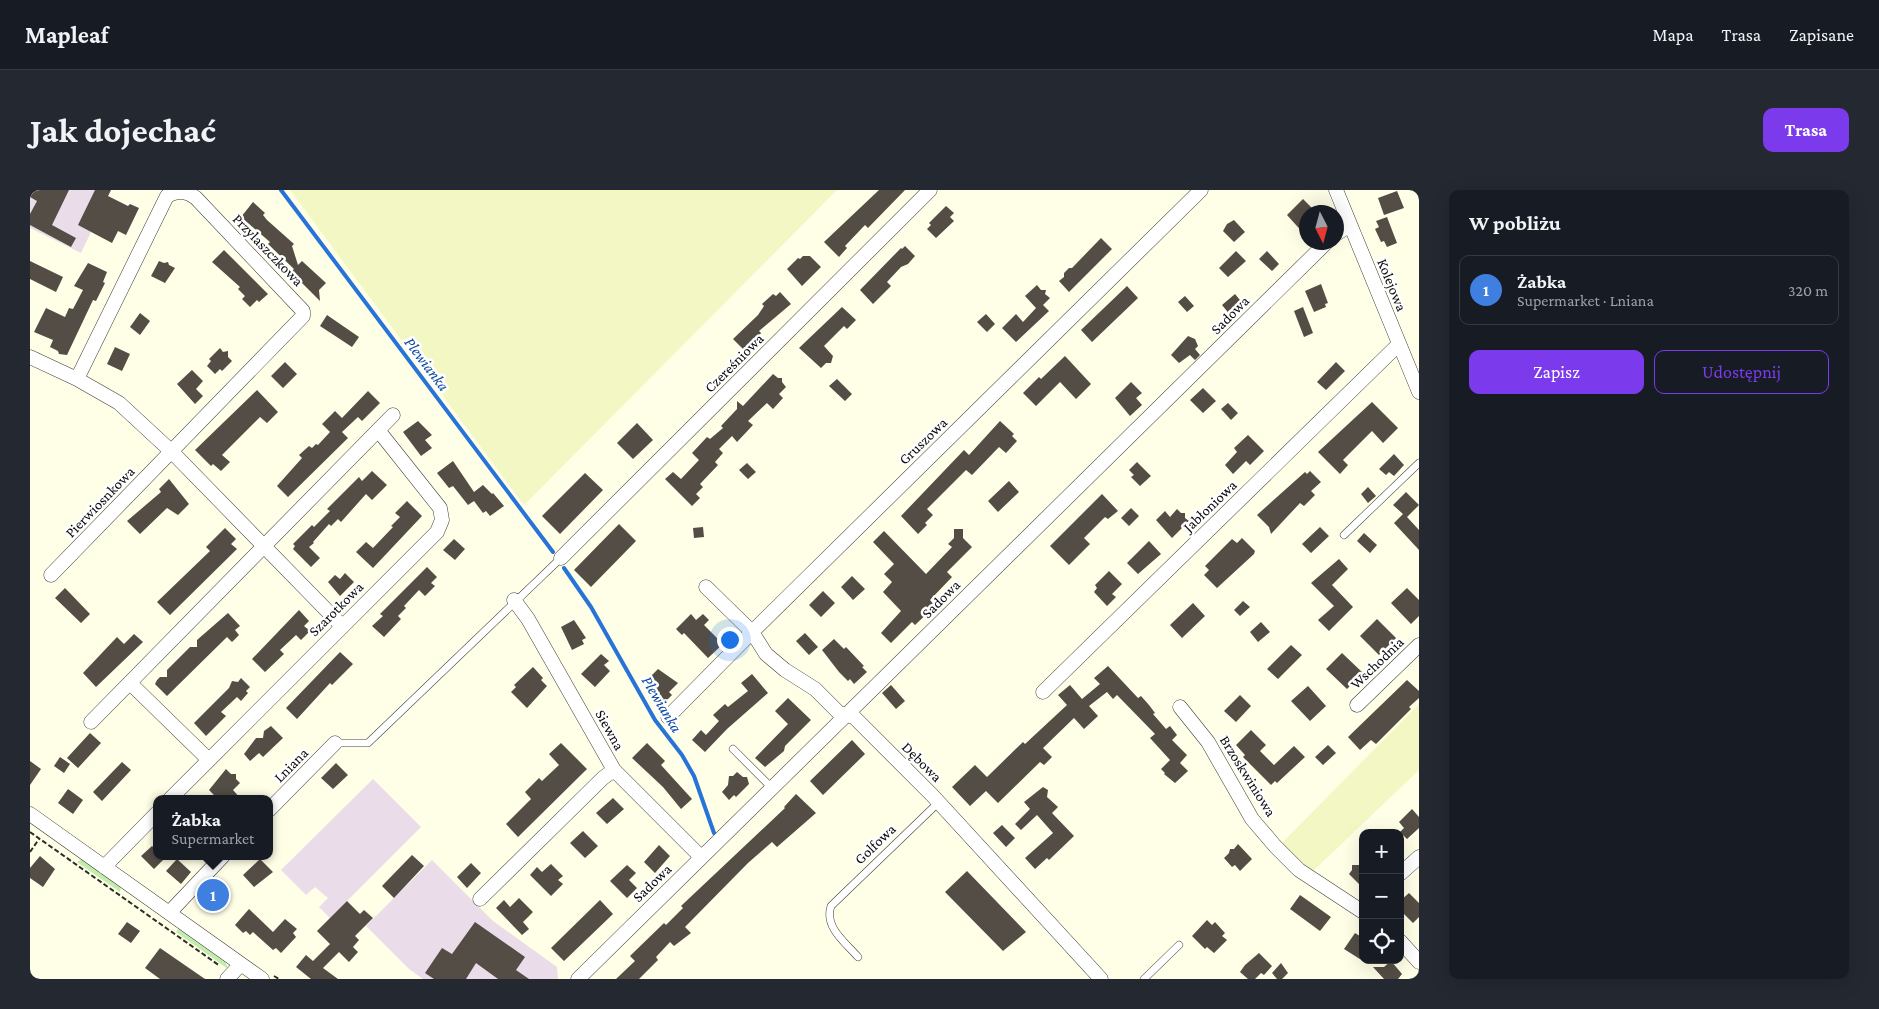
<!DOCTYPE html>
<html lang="pl">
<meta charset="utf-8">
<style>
body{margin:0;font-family:"Crimson Pro",serif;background:#242831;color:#f1f3f6}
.controls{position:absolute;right:15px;bottom:15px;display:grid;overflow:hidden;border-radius:10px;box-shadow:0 5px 20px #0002}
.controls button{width:45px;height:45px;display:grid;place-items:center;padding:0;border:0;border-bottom:1px solid #363941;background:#171b24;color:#f1f3f6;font:25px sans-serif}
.compass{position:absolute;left:1269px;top:15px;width:45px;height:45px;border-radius:50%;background:#171b24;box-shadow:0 5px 20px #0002;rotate:174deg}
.you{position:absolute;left:699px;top:449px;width:18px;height:18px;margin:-12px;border:4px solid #fff;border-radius:50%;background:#1a73e8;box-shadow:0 0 0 8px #1a73e833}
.badge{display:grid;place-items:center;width:32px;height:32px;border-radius:50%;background:#7c3aed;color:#fff;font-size:16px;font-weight:700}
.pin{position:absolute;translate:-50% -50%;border:2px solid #fff;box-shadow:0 1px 5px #0006}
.popup{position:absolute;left:123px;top:605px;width:120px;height:65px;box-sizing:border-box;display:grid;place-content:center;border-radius:10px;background:#171b24;filter:drop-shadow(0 1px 4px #0005);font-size:16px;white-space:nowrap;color:#9ea1a6}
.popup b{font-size:19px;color:#f1f3f6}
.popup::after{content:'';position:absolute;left:50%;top:100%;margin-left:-10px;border:10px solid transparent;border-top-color:#171b24}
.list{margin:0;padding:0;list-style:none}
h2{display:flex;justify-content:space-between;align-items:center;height:65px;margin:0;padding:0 20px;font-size:21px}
h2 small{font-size:16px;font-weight:400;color:#9ea1a6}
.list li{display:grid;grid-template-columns:32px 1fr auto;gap:15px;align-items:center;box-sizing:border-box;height:70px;margin:0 10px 10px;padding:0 10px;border:1px solid #363941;border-radius:10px}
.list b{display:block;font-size:19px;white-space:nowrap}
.list p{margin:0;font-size:16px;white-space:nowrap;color:#9ea1a6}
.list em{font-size:16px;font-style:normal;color:#9ea1a6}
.actions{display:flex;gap:10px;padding:15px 20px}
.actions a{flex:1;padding:11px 0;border:1px solid #7c3aed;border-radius:10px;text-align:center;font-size:18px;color:#7c3aed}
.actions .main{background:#7c3aed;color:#fff}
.icon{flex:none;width:28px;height:28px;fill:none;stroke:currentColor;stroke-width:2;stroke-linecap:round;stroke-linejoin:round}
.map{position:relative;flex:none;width:1389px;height:789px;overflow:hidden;border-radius:10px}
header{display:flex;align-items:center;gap:30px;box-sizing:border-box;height:70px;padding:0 25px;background:#171b24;border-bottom:1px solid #363941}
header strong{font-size:24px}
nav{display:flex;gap:28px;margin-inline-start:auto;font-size:18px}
.intro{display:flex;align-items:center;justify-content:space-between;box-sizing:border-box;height:120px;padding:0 30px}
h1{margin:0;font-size:35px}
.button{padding:12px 22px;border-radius:10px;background:#7c3aed;color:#fff;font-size:18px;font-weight:700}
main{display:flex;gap:30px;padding:0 30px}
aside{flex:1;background:#171b24;border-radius:10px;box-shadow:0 5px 20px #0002}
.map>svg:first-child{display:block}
</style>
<header>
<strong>Mapleaf</strong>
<nav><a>Mapa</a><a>Trasa</a><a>Zapisane</a></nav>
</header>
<div class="intro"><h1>Jak dojechać</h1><a class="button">Trasa</a></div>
<main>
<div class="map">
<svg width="1389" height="789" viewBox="0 0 1389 789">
<rect width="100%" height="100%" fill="#fffee6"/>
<path fill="#eadce9" d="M0,0H81L51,63L0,38Z
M343,589L391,637L300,728L289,717L298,708L285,697L276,705L251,680Z
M402,670L463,731L527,777L528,789H393L379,779L336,736Z"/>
<path fill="#f2f7c4" d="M260,0H807L494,315Z
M1389,514V580L1282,682L1267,671L1251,654Z"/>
<path fill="#c3ecad" d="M52,669L91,696L90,702L47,672Z
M149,738L195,770L198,779L146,742Z"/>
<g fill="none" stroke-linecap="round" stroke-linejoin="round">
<path stroke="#2773d8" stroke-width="4" d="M251,0L523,362
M534,378L561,417L625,530L652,565L664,586L684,643"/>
</g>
<path fill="#534d45" d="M0,0H39L22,35L46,48L41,57L0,35V24L7,11L0,7Z
M65,0H81L78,6L98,16L100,14L109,18L96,45L88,41L82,53L48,35Z
M849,0H875L838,38L835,35L815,56L817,58L809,67L794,52Z
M1367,1L1374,18L1354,25L1348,8Z
M1273,9L1286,22H1276V46L1257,25Z
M223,12L235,23L233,25L237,30L264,54L262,56L268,75L272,71L296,93L289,100L290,111L268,89L262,81L264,79L238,54L240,52L211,27Z
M916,16L924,23L920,27L924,31L906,48L897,39L901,35L899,33Z
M1357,27L1367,53L1357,57L1354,51L1351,52L1345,39L1349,37L1346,31Z
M1204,30L1215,42L1204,52L1193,41L1197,34Z
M1071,48L1082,59L1039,102L1029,91L1034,87V83L1039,78H1042Z
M875,56L885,66L878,74L871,77L857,92L861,96L843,114L830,100L871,58L872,59Z
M194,60L238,104L229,112L227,110L220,117L212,109L215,106L208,99L210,97L182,72Z
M1206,61L1216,71L1198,87L1189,78Z
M1237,61L1249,74L1242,81L1229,69Z
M773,66H780L791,77L772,96L757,79L768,68L770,69Z
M0,71L33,87L26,102L0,89Z
M129,71L134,73L138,72L139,75L145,78L135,93L121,86Z
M58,73L77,82L73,92L75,93L66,111L63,110L37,165L29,164L28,161L20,157L23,150L4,142L16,118L35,127L39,118L43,119L53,100L44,96Z
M1291,94L1298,113L1295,114L1296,117L1284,122L1275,101Z
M1007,95L1011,100H1016L1015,104L1020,108L1013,115L1019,121L986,152L972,138L986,124L993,132L1006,118L995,106Z
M1097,96L1108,108L1062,152L1051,140Z
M750,102L761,114L729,141L731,143L728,148L715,161L703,149L728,125L734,116L732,114L743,104L746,106Z
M1205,104L1214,115L1201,126L1192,115Z
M1155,106L1164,116L1157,122L1148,112Z
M812,117L826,130L817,139L814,136L794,156L803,166L801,173H796L791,178L769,158Z
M1273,117L1283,143L1274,147L1264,121Z
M110,123L120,131L110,145L100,137Z
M956,124L965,134L957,142L947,132Z
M297,125L329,147L322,157L290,136Z
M1158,146L1165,149L1168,156L1165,159L1170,165L1165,170L1160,165L1149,173L1141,165Z
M85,157L100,164L92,181L77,174Z
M190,158L193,162L198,161V167L202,171L192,181L190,179L185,184L177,176L181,171L179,169Z
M1035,166L1061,194L1046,209L1030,192L1006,216L993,203L1009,187L1011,189Z
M255,172L267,184L253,198L241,186Z
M1306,172L1315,181L1296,200L1287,192Z
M162,180L173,191L166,199L173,206L165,214L147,194Z
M743,184L748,188H752V192L756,197L749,204L753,208L743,219L737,213L718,231L723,235L707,252L702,246L689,259L693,263L685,272L688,275L670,294L673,297L666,304L670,308L662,316L635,289L643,282L651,289L669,270L662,263L677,247L680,249L693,238L691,236L707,219V211L713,216Z
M807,189L822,204L815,211L799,196Z
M1101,192L1112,203L1106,208L1112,215L1100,226L1085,208Z
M1173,198L1186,211L1173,223L1160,210Z
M227,200L248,222L237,233L230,227L192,265L200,272L191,281L183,274L181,276L165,260Z
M338,201L350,213L332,231L328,227L312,242L318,248L258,307L247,296L272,268L269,265L279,256L282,258L286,254L288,255L300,242L292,234L305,221L312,228Z
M1342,212L1368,238L1353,253L1342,241L1313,270L1318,275L1310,284L1288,262Z
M1198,213L1208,223L1201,230L1191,219Z
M388,231L402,245L395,250L402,258L391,266L373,242Z
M970,231L984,244L982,246L987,251L976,263L969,257L942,285L936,280L897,319L903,325L895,333L897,335L888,344L871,326L934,260L939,265Z
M607,233L623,250L603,269L587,253Z
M1218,245L1234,261L1220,275L1216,271L1203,284L1195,275L1207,262L1204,258Z
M1364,264L1374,275L1364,286L1359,282L1356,285L1349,279Z
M423,271L444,302L453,295L462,304L463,303L474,316L460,326L456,321L453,323L444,311L438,315L423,296L419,298L407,283Z
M1107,272L1121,286L1110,296L1101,287L1104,285L1099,280Z
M717,273L726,282L718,289L709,280Z
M342,281L357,295L342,310L336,304L311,332L308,329L301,336L299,334L283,352L284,353L279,357L290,368L281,377L263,359L265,356L263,354L282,335L284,337L300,321L297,319L329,287L332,291Z
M1280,281L1291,292L1281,301L1285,305L1274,316L1270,313L1241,344L1239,337L1227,325L1275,282L1277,284Z
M555,283L573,300L530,344L512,326Z
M139,289L159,314L148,325L137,318L110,344L97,331L131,302L129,299Z
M979,291L989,302L968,322L958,311Z
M1338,297L1346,306L1338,313L1331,304Z
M1376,302L1389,315L1377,327L1389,340V360L1364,333L1373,324L1363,315Z
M1072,304L1088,321L1078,329L1075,327L1054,348L1060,354L1039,375L1020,356Z
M377,311L392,326L343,378L326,362L336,352L343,358L363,337L361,336L370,327L365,323Z
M1101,318L1109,326L1099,336L1091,328Z
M1147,319L1151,323H1155V328L1159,331L1142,348L1126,330L1135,321L1140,327Z
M589,334L606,351L561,397L544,380Z
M673,337L674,347L664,348L663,338Z
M1290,337L1299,346L1281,363L1272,354Z
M195,338L206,349L201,354L207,359L140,425L127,412L180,361L176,357Z
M924,339H933V348L942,357L917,382L922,387L900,410L905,416L885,435L882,432L861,453L851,443L871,421L853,402L862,392L854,384L864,374L843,352L854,341L896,384L922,357L918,354L924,348Z
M1334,343L1347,355L1340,363L1327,351Z
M1212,348L1225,361L1224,364L1187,398L1174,385L1179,380L1175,376L1202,349L1207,353Z
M424,349L435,359L425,370L413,360Z
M1119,351L1131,364L1108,384L1097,373Z
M1309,369L1318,379L1302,395L1323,417L1299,441L1288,430L1304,416L1281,393Z
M397,377L407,387L401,393L405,396L395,406L389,400L374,416L376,418L368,426L371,429L354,447L342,436L353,426L350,424Z
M1079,381L1092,394L1082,404L1086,407L1077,416L1064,402L1067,398L1065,395Z
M315,383L324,392L310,406L298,392L305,385L310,389Z
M822,386L835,399L823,410L811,397Z
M35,398L60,424L51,433L25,408Z
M1377,398L1389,410V426L1381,434L1361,413Z
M793,401L805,413L791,427L779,415Z
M1213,411L1220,417L1210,426L1204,420Z
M1163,413L1175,426L1152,448L1140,435Z
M269,420L279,431L274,436L280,441L271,450L266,445L250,460L254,464L235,482L222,469Z
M198,423L210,436L205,440L209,445L202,452L197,447L137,506L125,494L127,490L130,487H137V480L160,457H167V450Z
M661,424L666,430L673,424L679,430L674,435L693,454L678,468L654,443L652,445L646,439Z
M1347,429L1366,448L1349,465L1330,446Z
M544,430L556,448L552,450L554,454L542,460L531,437Z
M1231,432L1240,442L1228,452L1220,442Z
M775,443L788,457L779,465L766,451Z
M104,444L113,452L66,497L53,483L87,447L94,454Z
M804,449L814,459L816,457L834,476L832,477L837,482L824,494L820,489L818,491L809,482L792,460Z
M1261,455L1272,465L1248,489L1237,479Z
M310,462L323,474L302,495L300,493L267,529L256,518Z
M1312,463L1333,483L1317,499L1296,479Z
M571,464L579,471L574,475L580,481L565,497L551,484Z
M1078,476L1108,508L1111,506L1119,515L1125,523L1123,524L1136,539L1140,536L1147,545L1142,550L1157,565L1150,573L1158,581L1145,593L1134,584L1135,583L1131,579L1140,570L1120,548L1125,544L1087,505L1083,509L1077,502L1059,516L1068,526L1054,539L1044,528L1013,558L1022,567L1014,575L1010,572L968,613L956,601L940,616L922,597L945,575L957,587L993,552L995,554L1037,515L1028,505L1040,495L1052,509L1070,494L1064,488Z
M503,477L513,488L511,490L517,496L497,518L481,502L486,497L484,495Z
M628,479L648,493L639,502L642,505L631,516L620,505L625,500L616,491Z
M722,484L738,503L697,539L675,562L662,550L671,540L676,545L689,531L683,525L695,514L698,517L718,501L711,493Z
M211,488L220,497L216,501L218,503L211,511L207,507L191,522L196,526L176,546L164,533L199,498L202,491L208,492Z
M1377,490L1389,501V508L1379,517L1381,519L1346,554L1341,550L1330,560L1318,547Z
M861,495L875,511L866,519L852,503Z
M1278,496L1296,516L1280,531L1261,511Z
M1210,505L1221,516L1206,532L1194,521Z
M758,508L781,530L755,556L754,561L735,577L725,568L758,534L745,521Z
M241,536L253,548L233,567L229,563L220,571L214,564L226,548H233L234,541Z
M1221,540L1236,555L1230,561L1244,575L1264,556L1275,567L1247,593L1245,591L1241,595L1213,567L1215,565L1206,555Z
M60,543L71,553L48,578L37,568Z
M822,550L835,564L793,605L780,591Z
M531,553L557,579L488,647L476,634L501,609L495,602L509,588L512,591L529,575L519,564Z
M617,553L635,571L631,575L662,609L651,619L633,597L602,568Z
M1298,555L1306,563L1293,575L1285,567Z
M30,567L40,574L34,583L24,576Z
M0,571L11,579L0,595Z
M92,572L101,580L72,611L63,602Z
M306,573L318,585L303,599L291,588Z
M196,579L201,584H206V589L210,593L203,600L211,609H188L179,600Z
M707,582L713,587H717L719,594L706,607L704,605L699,610L692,602L698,595L699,586H703Z
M1013,597L1018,600L1017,607L1028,617L1022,623L1044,646L1019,670L1017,668L1005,679L995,668L1023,643L1007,625L991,640L985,634L1000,619L994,612Z
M38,599L53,610L43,624L28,613Z
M766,604L786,623L747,657L742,652L718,673L655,737L661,743L644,756L640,752L626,767L628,770L609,789H586L605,771L600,766L634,733L636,735L653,718L651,716L755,618L754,617Z
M583,608L594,619L577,634L566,623Z
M1382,619L1389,627V638L1377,649L1370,642L1374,638L1369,632Z
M972,635L985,648L976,657L963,643Z
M553,641L568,656L555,668L540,653Z
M1208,654L1222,669L1210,681L1205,675L1202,677L1194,668L1199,663L1200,659H1204Z
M629,655L640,666L625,683L614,672Z
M122,656L127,660V666H137L124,679L111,666Z
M382,665L394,676L364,708L352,696Z
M10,666L25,679L13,697L0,688V678Z
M147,669L161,682L151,694L136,681Z
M230,669L243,682L224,697L213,685Z
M441,673L451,683L437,698L427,687Z
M521,674L533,686L528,690L533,694L521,706L500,685L507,677L512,682Z
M597,675L606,683L599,690L607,698L597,708L580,691Z
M1322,675H1333V698L1319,684L1322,680Z
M937,681L996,742L973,761L915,702Z
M189,692L196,700L177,718L169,710Z
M1379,703L1389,713V727L1383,733L1370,720V711Z
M1270,705L1301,727L1290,741L1260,719Z
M489,708L503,722L493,732L499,739L492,745L466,718L474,710L480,717Z
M570,710L583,724L534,771L521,758Z
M317,711L330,724L334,720L343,728L325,746L329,750L323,757L328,762L319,772L309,762L293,778L308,789H281L266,777L276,765L283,771L300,754L287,741Z
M219,719L243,742L255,729L267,739L263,743L266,747L251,763L246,758L243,760L223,742L220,745L216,741L213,743L205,735Z
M1177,730L1182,735L1185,732L1195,743L1192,746L1197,750L1184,763L1177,757L1175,759L1162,746Z
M97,732L110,741L101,753L88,744Z
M445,732L495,767L486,780L499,789H468L446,773L436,789H404L395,783L412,758L422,764Z
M1325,743L1333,748V771L1314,759Z
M130,758L159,778L175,789H130L115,778Z
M1229,763L1242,776L1234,785L1231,783L1225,789H1218L1210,782L1215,775Z
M1361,771L1372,784L1368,789H1354L1343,777H1354Z
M1251,773L1258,783L1252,789H1247L1242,783Z"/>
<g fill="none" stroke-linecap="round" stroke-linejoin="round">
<defs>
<path id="service" d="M1314,345L1389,273
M305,553H338L531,368
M703,559L742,598
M828,767C815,752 794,737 801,716L909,612
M1114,789L1149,755"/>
<path id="minor" d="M1306,0L1389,202
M1306,44L1320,35
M0,167L47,189L89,213L142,262L312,436
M531,368L900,0
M21,385L273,126V121L166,8C156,1 149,0 137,6L47,189
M676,397L722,442L736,464L755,480L785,499L809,523L824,527L902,605L1071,789
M484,410L498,429L584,580L671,667
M100,493L179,570
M1013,502L1369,154
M1327,515L1389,455
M1150,517L1178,552L1222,629L1245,656L1269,680L1333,722
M638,527L722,442L1171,0
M61,532L363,225
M140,609L407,342L412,330L410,318L348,240
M239,620L305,553
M0,624L232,789
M74,677L127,623
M1370,684L1389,667
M450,709L573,588L584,580
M139,723L193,666
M1370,751L1389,772
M197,789L211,774
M548,789L1297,52"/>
</defs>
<use href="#service" stroke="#3d3d3d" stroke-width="8"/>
<use href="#minor" stroke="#3d3d3d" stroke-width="15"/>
<path stroke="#2c2c2c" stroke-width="2" stroke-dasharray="5 2.5" stroke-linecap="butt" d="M0,642L190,776
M0,662L9,649
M244,786L249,789"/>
<use href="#service" stroke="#fff" stroke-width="7"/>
<use href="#minor" stroke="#fff" stroke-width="14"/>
</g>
<g text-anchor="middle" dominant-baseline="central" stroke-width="5" stroke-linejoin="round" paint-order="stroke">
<g font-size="15" fill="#0a0a0a" stroke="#fff">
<text transform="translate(238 60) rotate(46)">Przylaszczkowa</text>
<text transform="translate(1362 95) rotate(68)">Kolejowa</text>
<text transform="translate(1200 125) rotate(-45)">Sadowa</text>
<text transform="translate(704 173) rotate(-45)">Czereśniowa</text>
<text transform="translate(893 251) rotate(-44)">Gruszowa</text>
<text transform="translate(70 312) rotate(-46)">Pierwiosnkowa</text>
<text transform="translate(1180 316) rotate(-44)">Jabłoniowa</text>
<text transform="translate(911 409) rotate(-45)">Sadowa</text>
<text transform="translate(306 419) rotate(-45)">Szarotkowa</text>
<text transform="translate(1347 473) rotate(-44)">Wschodnia</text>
<text transform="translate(580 540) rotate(61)">Siewna</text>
<text transform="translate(892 572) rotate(45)">Dębowa</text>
<text transform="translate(261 575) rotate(-45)">Lniana</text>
<text transform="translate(1218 586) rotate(58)">Brzoskwiniowa</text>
<text transform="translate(845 654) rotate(-44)">Golfowa</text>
<text transform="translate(622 693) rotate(-44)">Sadowa</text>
</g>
<g font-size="16" font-style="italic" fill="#0b47a3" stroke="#fff">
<text transform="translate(397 174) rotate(53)">Plewianka</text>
<text transform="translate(632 514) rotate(59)">Plewianka</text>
</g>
</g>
</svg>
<div class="controls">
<button>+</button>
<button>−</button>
<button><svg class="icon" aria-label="locate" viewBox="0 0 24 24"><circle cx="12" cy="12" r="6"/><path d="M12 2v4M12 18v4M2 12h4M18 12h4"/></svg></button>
</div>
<svg class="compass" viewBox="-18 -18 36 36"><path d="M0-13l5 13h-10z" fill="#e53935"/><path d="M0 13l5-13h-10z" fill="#9ea1a6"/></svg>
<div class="you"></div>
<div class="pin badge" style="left:183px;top:705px;background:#3f7fe0">1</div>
<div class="popup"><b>Żabka</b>Supermarket</div>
</div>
<aside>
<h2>W pobliżu<small></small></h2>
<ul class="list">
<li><span class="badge" style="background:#3f7fe0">1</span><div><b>Żabka</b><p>Supermarket · Lniana</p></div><em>320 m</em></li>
</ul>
<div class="actions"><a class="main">Zapisz</a><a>Udostępnij</a></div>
</aside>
</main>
